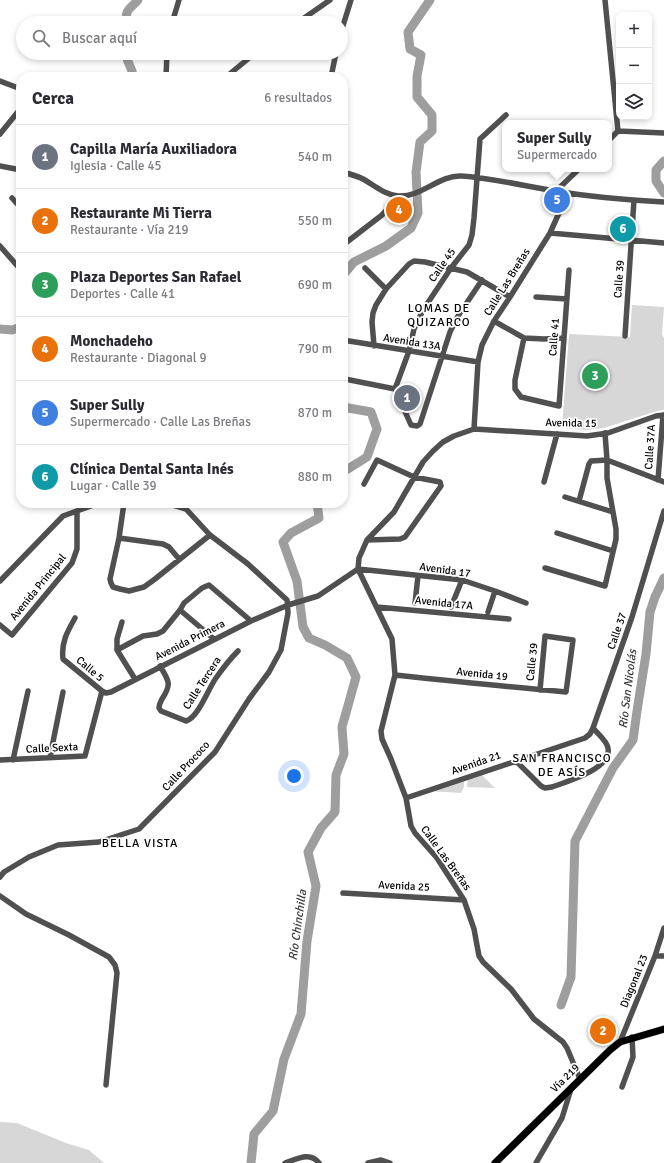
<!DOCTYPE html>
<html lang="es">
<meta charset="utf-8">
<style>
body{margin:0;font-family:Signika,sans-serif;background:#f7f7f7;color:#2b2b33}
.controls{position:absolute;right:12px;top:12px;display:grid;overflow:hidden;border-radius:8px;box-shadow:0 2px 6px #0003}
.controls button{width:36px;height:36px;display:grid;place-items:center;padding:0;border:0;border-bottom:1px solid #e1e1e2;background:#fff;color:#2b2b33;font:20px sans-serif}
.you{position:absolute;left:294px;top:776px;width:14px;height:14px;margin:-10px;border:3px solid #fff;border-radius:50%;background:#1a73e8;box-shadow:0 0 0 6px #1a73e833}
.badge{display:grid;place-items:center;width:26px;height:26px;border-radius:50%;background:#7c3aed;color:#fff;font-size:13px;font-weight:700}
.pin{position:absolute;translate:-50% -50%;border:2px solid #fff;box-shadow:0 1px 4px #0006}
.popup{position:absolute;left:502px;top:120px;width:110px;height:52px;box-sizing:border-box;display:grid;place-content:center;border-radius:8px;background:#fff;filter:drop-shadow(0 1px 3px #0005);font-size:13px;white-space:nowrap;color:#7c7c81}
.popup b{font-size:15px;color:#2b2b33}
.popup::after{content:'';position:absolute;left:50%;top:100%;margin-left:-8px;border:8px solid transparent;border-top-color:#fff}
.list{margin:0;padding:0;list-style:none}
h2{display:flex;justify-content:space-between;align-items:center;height:52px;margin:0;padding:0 16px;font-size:17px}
h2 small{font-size:13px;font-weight:400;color:#7c7c81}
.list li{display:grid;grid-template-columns:26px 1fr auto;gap:12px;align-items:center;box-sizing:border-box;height:64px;padding:0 16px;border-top:1px solid #e1e1e2}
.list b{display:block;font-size:15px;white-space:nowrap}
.list p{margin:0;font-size:13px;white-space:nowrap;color:#7c7c81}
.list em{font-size:13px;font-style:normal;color:#7c7c81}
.icon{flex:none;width:22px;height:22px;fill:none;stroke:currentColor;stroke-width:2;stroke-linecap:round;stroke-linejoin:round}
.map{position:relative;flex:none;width:664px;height:1163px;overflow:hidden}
.search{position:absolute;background:#fff;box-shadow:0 2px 6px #0003;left:16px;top:16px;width:332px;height:44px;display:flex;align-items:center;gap:10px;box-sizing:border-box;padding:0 14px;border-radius:22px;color:#7c7c81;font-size:15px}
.panel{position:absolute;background:#fff;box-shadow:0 2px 6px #0003;left:16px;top:72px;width:332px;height:436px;border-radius:16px}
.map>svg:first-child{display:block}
</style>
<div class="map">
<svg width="664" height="1163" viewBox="0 0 664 1163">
<rect width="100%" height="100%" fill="#fff"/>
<path fill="#d7d7d7" d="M632,305L664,307L662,334L664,338V410L657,411L604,428L586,430L562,428L569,334L630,337Z
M481,774L495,788L467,787L468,778Z
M464,779V787L461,793L428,791Z
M0,1122L17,1123L66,1143L89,1150L104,1163H0Z"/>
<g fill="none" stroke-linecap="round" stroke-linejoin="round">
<path stroke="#9e9e9e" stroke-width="9" d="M126,23C125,9 130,9 138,0
M129,53L127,59L132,71L133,77
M664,161L656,170V181L664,193
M343,275L354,262L386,246L411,228L418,213L416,172L420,142L432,131V115L417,97V76L421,55L410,49L408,32L430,0
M0,329L12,330L21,327
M343,407L371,412L377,429L367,457L343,472
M561,1005L571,977L575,841L613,768L633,740L637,711L646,654L650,612L655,597L664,578
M251,1163L254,1134L273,1111L284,1059L301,1014L307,941L316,886L308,852L321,828L335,812L336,775L344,754L342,727L356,677L347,658L325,645L309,638L303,627L297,581L283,542L291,533L319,518L317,503"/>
<defs>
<path id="major" d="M495,1163L610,1050L620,1042L664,1029"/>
</defs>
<use href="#major" stroke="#dbdbdb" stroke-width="8"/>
<path stroke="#505050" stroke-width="5.5" d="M605,0L618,131
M172,23L179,0
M297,23L330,0
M341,32L351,0
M166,77L167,53
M226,77L255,53
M331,77L336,53
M0,81L21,89
M618,131L664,133
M0,134L21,108
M609,140L618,131
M0,166L21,170
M343,172C350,174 357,176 363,179C374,185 385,195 398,196C420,198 439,175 461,176C493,178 524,186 555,191C591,197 628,200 664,202
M556,191L579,169
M12,198L21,208
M550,233L664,243
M343,245L382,215L399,197
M0,246L21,270
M365,268L386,289
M482,280L458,316L450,332L420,424L417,426L411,425L395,389L409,351L414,329L423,310L451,268L469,245L472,235L474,218L480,139L506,115
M536,297L567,299
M494,321L524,338L544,339L564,338
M625,336L634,200
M524,338L515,380V389L521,397L559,406L569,270
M343,340L478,362
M374,346L372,322L373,313L376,305L386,289L409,264L414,261L425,262L467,272L510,297
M345,379L395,389
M474,429L478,362L482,345L494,321L510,297L550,233L568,193
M658,480L663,415
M544,482L557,434
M364,484L377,460L414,477L440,482L441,486L405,537L400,539L367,540
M565,497L613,512
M579,501L589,464L591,461L607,460L664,482
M124,503L119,538L110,579L111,583L113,587L120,589L129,591L144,587L155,579L210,535
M557,533L613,551
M119,538L163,544L169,547L179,559
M545,568L605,586L616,539V529L607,478V460L605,433
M358,569L462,580L495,591L526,603
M0,581L63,516L99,503
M415,603L418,576
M377,607L509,619
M451,607L462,580
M180,610L214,639
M488,612L495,591
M75,618C67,632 61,643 63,659L102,691L106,693L111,692L251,621L288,605L318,596L358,569
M122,622L117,639V650L135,679
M0,625L12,635L72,563L77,549V511
M117,650L143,636L157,634L163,631L180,610L184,603L202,588L209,585L251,621
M160,666C169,681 172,684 162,699C160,703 159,704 159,708L161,711L186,721C198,718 208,689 216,678C223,668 230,659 238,651
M395,675C452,681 509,687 566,692L573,640L545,636L540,690
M50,757L63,692
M0,760L85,756L102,691
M13,760L28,691
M515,760L541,786L545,788L552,787C566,782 612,769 608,748C607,741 598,734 593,728
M406,798L585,738L590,734L593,728L632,617L664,511
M0,877L4,872L29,857L58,845L99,842L139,829L215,752L249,699L269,672L281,650L288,613L287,600L248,564L210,535L186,509L166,503
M343,893L464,900
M0,896L26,914L69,935L109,957L115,965L117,973L106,1085
M655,956H664
M620,1042L655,956L664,928
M580,1079L567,1048L563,1042L534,1019L511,989L483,962L479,956L474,929L464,900L437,858L415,833L411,826L406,798L391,759L382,739L381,731L395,675L392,639L358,569L359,558L367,540L394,512L423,462L433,451L443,442L454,436L474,429L587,436L608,433L656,416L664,415
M622,1087L633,1057L632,1037
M285,1163C297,1159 310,1151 319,1163
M368,1163L381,1160L390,1163
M536,1163L562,1118L571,1089"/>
<use href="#major" stroke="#000" stroke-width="7"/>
</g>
<g text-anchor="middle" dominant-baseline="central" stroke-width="3.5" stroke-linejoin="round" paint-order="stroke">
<g font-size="11" fill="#000" stroke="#fff">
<text transform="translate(442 265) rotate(-55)">Calle 45</text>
<text transform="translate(619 279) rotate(-86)">Calle 39</text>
<text transform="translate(507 282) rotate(-58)">Calle Las Breñas</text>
<text transform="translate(554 337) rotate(-86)">Calle 41</text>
<text transform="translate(412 342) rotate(9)">Avenida 13A</text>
<text transform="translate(571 423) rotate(1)">Avenida 15</text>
<text transform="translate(650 447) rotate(-86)">Calle 37A</text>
<text transform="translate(445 570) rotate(8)">Avenida 17</text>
<text transform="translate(38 587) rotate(-51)">Avenida Principal</text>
<text transform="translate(444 603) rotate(6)">Avenida 17A</text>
<text transform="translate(617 631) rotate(-71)">Calle 37</text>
<text transform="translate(190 640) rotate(-27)">Avenida Primera</text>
<text transform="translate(532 662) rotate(-84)">Calle 39</text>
<text transform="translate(90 669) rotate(40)">Calle 5</text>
<text transform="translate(482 674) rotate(6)">Avenida 19</text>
<text transform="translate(202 683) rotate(-57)">Calle Tercera</text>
<text transform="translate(52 748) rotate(-3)">Calle Sexta</text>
<text transform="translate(476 763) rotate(-19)">Avenida 21</text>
<text transform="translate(186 766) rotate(-47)">Calle Prococo</text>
<text transform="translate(446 858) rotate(54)">Calle Las Breñas</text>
<text transform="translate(404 886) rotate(3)">Avenida 25</text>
<text transform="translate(634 981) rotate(-68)">Diagonal 23</text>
<text transform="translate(565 1078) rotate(-45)">Vía 219</text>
</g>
<g font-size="12" letter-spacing="1" fill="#000" stroke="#fff">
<text x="439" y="308">LOMAS DE<tspan x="439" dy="14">QUIZARCO</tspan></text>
<text x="562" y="758">SAN FRANCISCO<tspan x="562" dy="14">DE ASÍS</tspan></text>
<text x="140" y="843">BELLA VISTA</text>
</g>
<g font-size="12" font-style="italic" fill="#3f3f3f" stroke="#fff">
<text transform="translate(628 689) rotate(-83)">Río San Nicolás</text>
<text transform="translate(298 925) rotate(-82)">Río Chinchilla</text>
</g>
</g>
</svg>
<div class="controls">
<button>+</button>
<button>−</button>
<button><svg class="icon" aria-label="layers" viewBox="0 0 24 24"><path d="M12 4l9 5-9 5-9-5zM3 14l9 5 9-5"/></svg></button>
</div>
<div class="you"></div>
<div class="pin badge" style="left:407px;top:398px;background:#6b7280">1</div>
<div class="pin badge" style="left:603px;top:1031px;background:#e8710a">2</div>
<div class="pin badge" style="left:595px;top:376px;background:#2e9e5b">3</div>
<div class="pin badge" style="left:399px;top:210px;background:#e8710a">4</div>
<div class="pin badge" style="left:557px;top:200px;background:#3f7fe0">5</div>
<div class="popup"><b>Super Sully</b>Supermercado</div>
<div class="pin badge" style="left:623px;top:229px;background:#0f9aa8">6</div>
<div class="search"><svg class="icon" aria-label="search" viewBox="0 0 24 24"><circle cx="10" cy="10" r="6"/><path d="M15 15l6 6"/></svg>Buscar aquí</div>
<section class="panel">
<h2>Cerca<small>6 resultados</small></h2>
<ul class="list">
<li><span class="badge" style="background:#6b7280">1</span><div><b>Capilla María Auxiliadora</b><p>Iglesia · Calle 45</p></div><em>540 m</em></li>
<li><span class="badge" style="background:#e8710a">2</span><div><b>Restaurante Mi Tierra</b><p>Restaurante · Vía 219</p></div><em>550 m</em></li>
<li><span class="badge" style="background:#2e9e5b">3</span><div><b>Plaza Deportes San Rafael</b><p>Deportes · Calle 41</p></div><em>690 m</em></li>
<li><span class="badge" style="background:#e8710a">4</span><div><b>Monchadeho</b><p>Restaurante · Diagonal 9</p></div><em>790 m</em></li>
<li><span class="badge" style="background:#3f7fe0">5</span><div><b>Super Sully</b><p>Supermercado · Calle Las Breñas</p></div><em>870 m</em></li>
<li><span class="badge" style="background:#0f9aa8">6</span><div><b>Clínica Dental Santa Inés</b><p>Lugar · Calle 39</p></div><em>880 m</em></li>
</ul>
</section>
</div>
